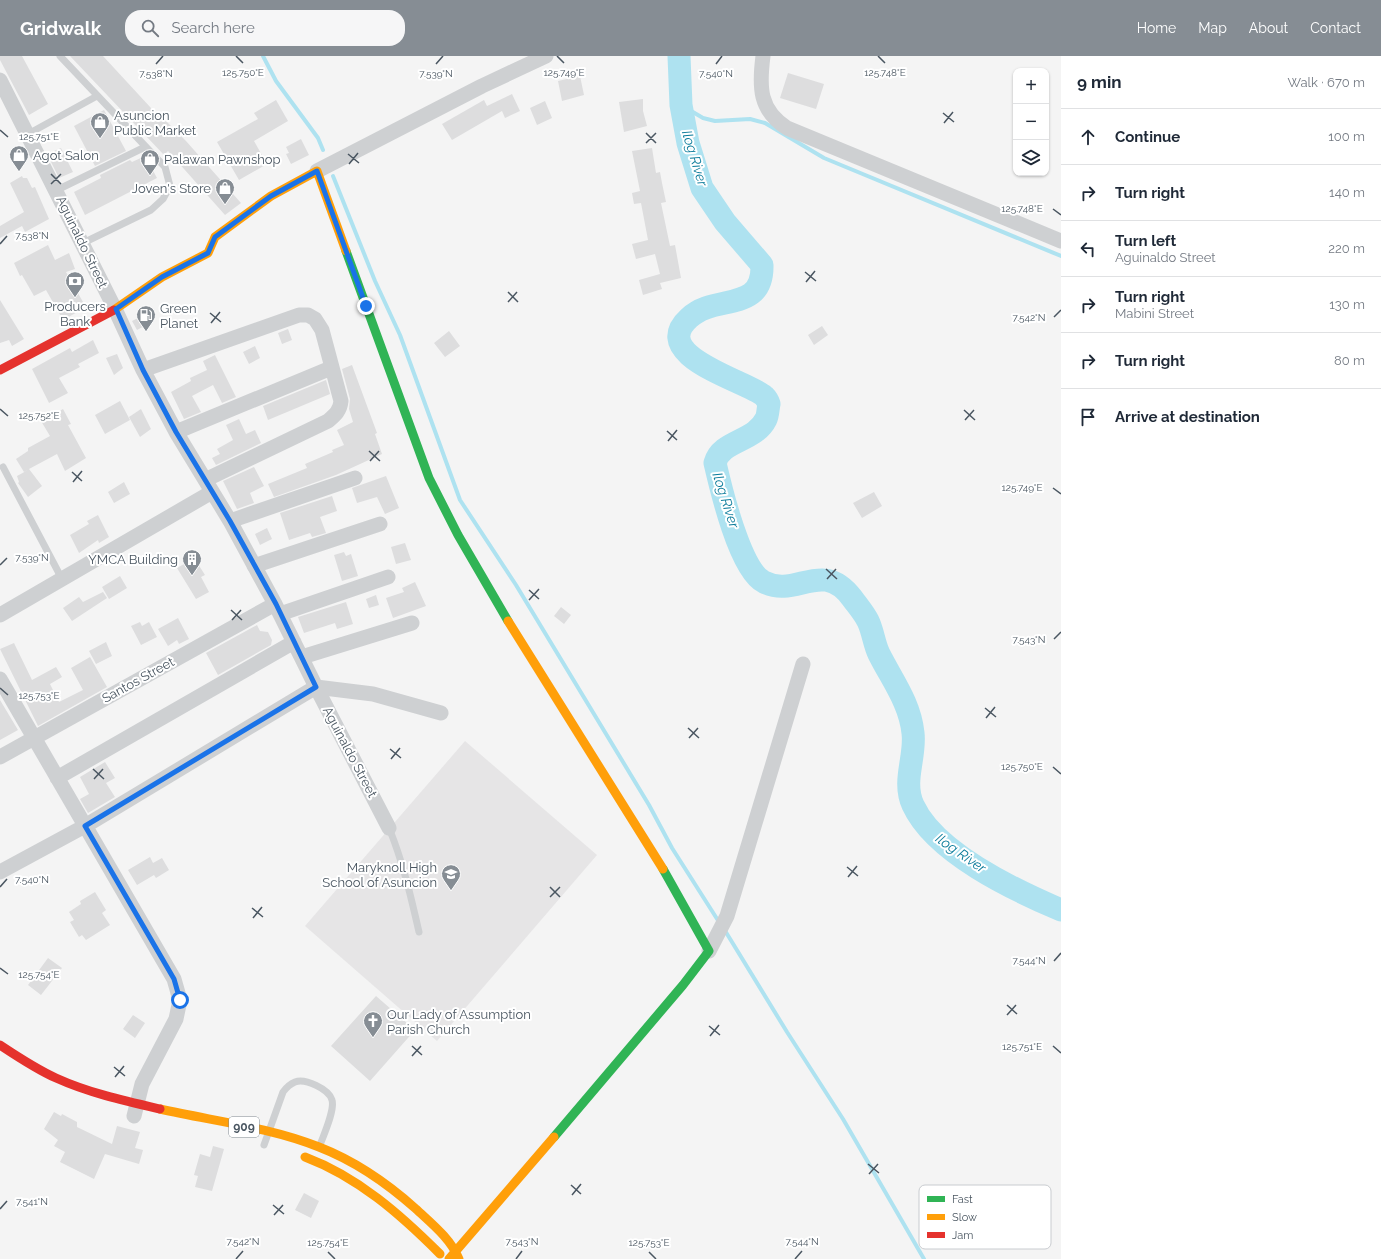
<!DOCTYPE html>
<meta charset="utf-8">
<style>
body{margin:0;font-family:Raleway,sans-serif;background:#f6f6f7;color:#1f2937}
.controls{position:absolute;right:12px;top:12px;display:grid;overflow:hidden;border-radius:8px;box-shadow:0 1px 3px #0004}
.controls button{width:36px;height:36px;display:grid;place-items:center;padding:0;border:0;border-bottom:1px solid #e0e1e3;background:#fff;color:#1f2937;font:20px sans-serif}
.stop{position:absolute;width:12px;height:12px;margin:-9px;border:3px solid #1a73e8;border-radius:50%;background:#fff}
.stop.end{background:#1a73e8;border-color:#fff;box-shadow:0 1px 4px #0008}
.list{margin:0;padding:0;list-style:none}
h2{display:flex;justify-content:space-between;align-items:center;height:52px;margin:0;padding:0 16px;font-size:17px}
h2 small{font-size:13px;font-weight:400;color:#747a83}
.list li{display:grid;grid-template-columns:26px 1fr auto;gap:12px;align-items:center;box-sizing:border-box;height:56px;padding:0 16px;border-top:1px solid #e0e1e3}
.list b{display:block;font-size:15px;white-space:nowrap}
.list p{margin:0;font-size:13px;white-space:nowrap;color:#747a83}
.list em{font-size:13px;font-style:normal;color:#747a83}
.icon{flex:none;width:22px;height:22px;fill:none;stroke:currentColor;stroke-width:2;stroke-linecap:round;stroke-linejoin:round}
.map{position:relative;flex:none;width:1061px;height:1203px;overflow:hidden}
header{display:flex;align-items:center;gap:24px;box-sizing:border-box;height:56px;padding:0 20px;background:#868d94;color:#fff}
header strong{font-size:19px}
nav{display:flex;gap:22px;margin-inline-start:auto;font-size:14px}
.search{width:280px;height:36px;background:#f6f6f7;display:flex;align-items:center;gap:10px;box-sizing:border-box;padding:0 14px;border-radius:16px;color:#747a83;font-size:15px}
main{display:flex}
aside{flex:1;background:#fff}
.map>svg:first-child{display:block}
</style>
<header>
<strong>Gridwalk</strong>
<div class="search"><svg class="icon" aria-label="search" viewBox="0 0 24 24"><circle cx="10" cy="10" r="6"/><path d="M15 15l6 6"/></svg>Search here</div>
<nav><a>Home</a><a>Map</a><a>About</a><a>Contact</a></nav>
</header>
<main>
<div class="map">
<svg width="1061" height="1203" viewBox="0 0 1061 1203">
<rect width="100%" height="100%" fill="#f4f4f4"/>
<path fill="#e6e5e6" d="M465,685L597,799L437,985L305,870Z"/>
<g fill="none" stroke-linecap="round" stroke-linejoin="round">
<path stroke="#aee2f0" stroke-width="4" d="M263,0L276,25L318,82L323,94
M681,49L703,62L715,65L750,63L765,67L824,102L1061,200
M333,120L375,225L400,279L460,444L516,529L649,749L672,792L719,866
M724,873L787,976L843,1063L924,1203"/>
<path stroke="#aee2f0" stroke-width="23" d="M679,0L681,49L688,87L702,132L725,166L762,209C763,258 715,237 689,262C647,300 747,325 764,340C766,342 768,345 769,348C768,352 768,359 766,363C755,386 721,384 715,407C721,433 740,514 764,526C796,543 822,502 852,542C857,549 864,557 868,565C873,575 874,588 879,598C892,624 910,647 913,677C916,701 902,725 913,749C935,797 1014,834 1061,854"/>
</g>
<path fill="#ddddde" d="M0,0H22L48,48L29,59L0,4Z
M70,0H103L163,65L165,64L186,85L241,147L225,159L168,95L164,99Z
M788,17L824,28L816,53L780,42Z
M580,20L584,39L562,45L558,25Z
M512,38L520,55L505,62L502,55L452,84L442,68L484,44L487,50Z
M643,43V55L647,70L624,76L619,46Z
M276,44L288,65L254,85L267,108L239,124L217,86L258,63L254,57Z
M545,45L552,62L537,69L530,52Z
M104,54L126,95L95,110L74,70Z
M301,83L309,99L291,108L286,98L289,97L286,91Z
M61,92L73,116L59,122L47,98Z
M652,92L656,117L660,116L662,127L666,146L661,147L670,190L675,189L681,222L660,227L662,233L643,239L639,224L660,218L655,198L636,203L632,188L648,184L641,147L634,148L632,137L640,135L632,95Z
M145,100L157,122L85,159L74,136L101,122L100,119L130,104L132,106Z
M22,120L23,122H27L32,132L35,131L49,163L25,176L22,170L0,182V170L24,156L10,127Z
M48,189L55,204L69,197L75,213L66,216L83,246L81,254L63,264L46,234L34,240L22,219L20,220L14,207Z
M0,244L24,283L12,290L9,284L0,287Z
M146,258L150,267L137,274L132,265Z
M822,270L828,279L814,289L808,279Z
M288,273L292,284L282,288L278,277Z
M449,275L460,290L445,301L434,287Z
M93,284L99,297L78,308L80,311L59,322L68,337L49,347L32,313L70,292L72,296Z
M255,290L260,302L249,308L243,296Z
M117,298L123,312L114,319L106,302Z
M215,299L236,341L222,347L213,329L192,340L201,356L184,363L171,336L191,325L190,322L207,314L203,305Z
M352,309L377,377L375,378L382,398L336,419L274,441L268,428L307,412L305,408L333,396L332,394L344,389L337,374L353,366L349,353L350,343L342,313Z
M326,324L330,338L268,364L263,350Z
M120,345L130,364L105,378L95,359Z
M63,353L71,368L68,369L86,402L65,415L57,398L29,413L42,430L28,441L18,427L19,426L17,420L28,414L24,416L16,403L28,395V392L50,380L41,365Z
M141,353L151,373L140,381L129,361Z
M239,363L246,378L255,374L261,387L216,409L212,402L220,398L217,393L233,384L226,369Z
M254,411L264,430L250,437L254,447L237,453L223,425Z
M386,420L399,452L385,458L377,441L357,447L352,432Z
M124,426L130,438L114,447L108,436Z
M874,436L882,450L862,462L853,447Z
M332,440L337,455L320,461L326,477L312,481L310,477L289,484L280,457Z
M98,459L109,481L99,487L98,484L79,497L70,479L89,468L87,465Z
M267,472L272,483L260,489L255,478Z
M405,487L411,504L396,508L391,491Z
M344,496L346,500L351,498L358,520L342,525L334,499Z
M191,504L195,510L198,508L205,519L201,521L209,536L196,543L177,512Z
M120,520L127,532L109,543L102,531Z
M415,526L426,550L393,562L386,542L404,536L402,532Z
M103,536L107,542L72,565L63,552L79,541L83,546Z
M376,539L379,549L369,552L366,543Z
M346,546L353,568L337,573L335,567L304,577L298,561Z
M561,551L571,559L564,568L554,560Z
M178,562L189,583L179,588L177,584L168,590L158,573Z
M140,566L142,570L149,566L157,581L141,589L131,570Z
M257,569L260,575L268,576L272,584L271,589L218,619L206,597Z
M106,586L112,600L96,608L89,595Z
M14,587L32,624L56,611L62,621L50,628L59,646L83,634L71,612L90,601L107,631L38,670L0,593Z
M0,644L18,674L0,684Z
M105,706L115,722L106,727L115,741L88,757L80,743L89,738L80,721Z
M150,801L153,807L162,802L169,814L156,822L154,819L137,829L128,814Z
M95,836L106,854L102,857L110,869L86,884L82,879L79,881L70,866L74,864L69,856L81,848L80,845Z
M48,902L62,912L41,939L28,929Z
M376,940L415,974L370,1025L331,990Z
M133,959L145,967L135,982L123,973Z
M54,1056L61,1060L62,1058L77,1066V1071L112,1088L117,1070L140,1076L135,1092L143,1094L139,1108L105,1098L94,1123L60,1106L65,1096L54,1090L58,1084L44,1073Z
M213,1090L224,1093L212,1135L195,1131L198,1120L194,1119L200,1098L210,1101Z
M304,1137L319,1145L311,1162L295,1154Z"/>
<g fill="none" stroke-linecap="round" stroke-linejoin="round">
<path stroke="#ced0d2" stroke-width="7" d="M60,0L165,111L170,130L163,143L151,154L83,187
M28,78L97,40
M57,134L145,91
M3,411L62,523
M389,772C403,806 411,841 419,876
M264,1089L283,1036C286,1032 290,1028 295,1026C305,1022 329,1033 332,1044C335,1054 324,1078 320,1089"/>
<path stroke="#ced0d2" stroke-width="15" d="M763,0C759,31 759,54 787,72L1061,185
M0,24L115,253L143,314L176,376L230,465L275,548L316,631L389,772
M317,115L482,30L546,0
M143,314L299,259H308L315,263L322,274L341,345C340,355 335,359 328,365L205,424
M176,376L331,312
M230,465L355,422
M254,510L380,468
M280,558L388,521
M0,559L212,436
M302,601L412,567
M0,623L174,923L180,944L176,963L142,1028L134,1060
M0,701L275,548
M57,722L294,586
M0,816L85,770L316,631L373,638L441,657
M709,895L727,860L803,608"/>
<path stroke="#30b455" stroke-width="9" d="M346,195L429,422L458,479L508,565
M554,1081L683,929L709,895L663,813"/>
<path stroke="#ff9f0a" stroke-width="9" d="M114,254L162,221L208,197L215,181L271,140L317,115L346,195
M508,565L663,813
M160,1053C213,1065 269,1071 319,1091C355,1105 387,1127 416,1153C432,1168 450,1182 459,1203
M305,1101C358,1121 400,1158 440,1198
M449,1203L554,1081"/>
<path stroke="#e5322d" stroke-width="9" d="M0,314L114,254
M0,989C18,1001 36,1013 56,1022C89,1037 125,1045 160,1053"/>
</g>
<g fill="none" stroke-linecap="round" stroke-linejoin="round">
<path stroke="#1a73e8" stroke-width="5" d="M180,944L174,923L85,770L316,631L276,548L230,465L176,376L143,314L116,253L162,221L208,197L215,181L271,140L317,115L366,250"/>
</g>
<path fill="none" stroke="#4a5661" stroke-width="1.5" d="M236,0L243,7M557,0L564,7M878,0L885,7M156,8L163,0M436,8L443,0M716,8L722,0M943,57L954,66M944,67L953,56M0,74L8,81M646,77L656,87M646,87L656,77M348,98L359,107M349,108L358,97M51,118L61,128M51,128L61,118M1053,153L1061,159M0,188L7,180M805,216L816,225M806,226L815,215M508,236L518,246M508,246L517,236M210,257L221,266M1054,261L1061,254M211,267L220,256M0,353L8,360M964,354L975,364M965,364L974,354M667,375L677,384M668,385L677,374M369,395L380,405M370,405L379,395M72,416L82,425M73,426L82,415M1053,432L1061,438M0,509L7,502M826,513L837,523M827,523L836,513M529,534L539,543M529,544L539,533M231,554L242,564M232,564L241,554M1054,583L1061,576M0,632L8,639M985,652L996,661M986,662L995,651M688,672L699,682M689,682L698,672M390,693L401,702M391,703L400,692M1053,711L1061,718M93,713L104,723M94,723L103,713M847,811L858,820M848,821L857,810M0,831L7,823M550,831L560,841M550,841L560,831M252,852L263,861M253,862L262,851M1054,905L1061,897M0,912L8,918M1007,949L1017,958M1007,959L1016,949M709,970L720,979M710,980L719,969M412,990L422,999M1053,990L1061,997M412,1000L421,990M114,1011L125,1020M115,1021L124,1010M868,1108L879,1117M869,1118L878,1108M571,1129L581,1138M572,1139L581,1128M273,1149L284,1158M0,1153L7,1145M274,1159L283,1149M328,1196L335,1203M649,1196L656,1203M236,1203L243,1195M516,1203L522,1195M795,1203L802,1195"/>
<defs>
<symbol id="shop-pin" viewBox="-11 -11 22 30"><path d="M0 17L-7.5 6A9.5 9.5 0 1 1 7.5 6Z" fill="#868d94" stroke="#fff"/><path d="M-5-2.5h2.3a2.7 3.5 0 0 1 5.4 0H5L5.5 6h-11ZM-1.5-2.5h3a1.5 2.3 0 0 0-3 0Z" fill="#fff"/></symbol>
<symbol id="bank-pin" viewBox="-11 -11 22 30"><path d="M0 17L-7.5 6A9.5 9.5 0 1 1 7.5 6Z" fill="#868d94" stroke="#fff"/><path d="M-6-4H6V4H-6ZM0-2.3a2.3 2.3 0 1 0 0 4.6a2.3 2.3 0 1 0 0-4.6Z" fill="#fff"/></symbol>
<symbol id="fuel-pin" viewBox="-11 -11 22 30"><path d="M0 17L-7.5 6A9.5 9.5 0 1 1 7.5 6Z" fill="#868d94" stroke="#fff"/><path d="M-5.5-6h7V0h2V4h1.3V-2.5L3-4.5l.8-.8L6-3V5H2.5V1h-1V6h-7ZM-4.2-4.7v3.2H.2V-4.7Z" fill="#fff"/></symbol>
<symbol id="building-pin" viewBox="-11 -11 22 30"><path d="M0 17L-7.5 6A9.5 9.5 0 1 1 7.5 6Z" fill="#868d94" stroke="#fff"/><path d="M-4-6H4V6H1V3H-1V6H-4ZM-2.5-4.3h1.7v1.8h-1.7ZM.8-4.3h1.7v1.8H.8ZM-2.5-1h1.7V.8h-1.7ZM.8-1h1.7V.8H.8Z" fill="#fff"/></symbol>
<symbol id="school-pin" viewBox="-11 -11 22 30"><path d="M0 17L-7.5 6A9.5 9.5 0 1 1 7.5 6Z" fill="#868d94" stroke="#fff"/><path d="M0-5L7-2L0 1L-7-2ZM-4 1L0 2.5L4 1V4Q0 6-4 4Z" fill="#fff"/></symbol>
<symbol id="church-pin" viewBox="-11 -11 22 30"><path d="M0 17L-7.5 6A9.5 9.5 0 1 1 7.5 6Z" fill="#868d94" stroke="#fff"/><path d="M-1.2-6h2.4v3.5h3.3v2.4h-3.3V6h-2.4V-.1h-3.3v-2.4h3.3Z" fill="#fff"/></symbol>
</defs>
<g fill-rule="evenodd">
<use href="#shop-pin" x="89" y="55" width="22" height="30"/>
<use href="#shop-pin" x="8" y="88" width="22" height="30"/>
<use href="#shop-pin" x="139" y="92" width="22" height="30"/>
<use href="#shop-pin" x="214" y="121" width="22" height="30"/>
<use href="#bank-pin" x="64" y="214" width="22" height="30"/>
<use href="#fuel-pin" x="135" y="248" width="22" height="30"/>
<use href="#building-pin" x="181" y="492" width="22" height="30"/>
<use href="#school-pin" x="440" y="807" width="22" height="30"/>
<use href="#church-pin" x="362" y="954" width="22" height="30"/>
</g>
<g text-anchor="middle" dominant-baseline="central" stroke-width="4" stroke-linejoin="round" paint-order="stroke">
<rect fill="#fff" stroke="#808990" stroke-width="1" x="229" y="1061" width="30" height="20" rx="3"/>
<g font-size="12" font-weight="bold" fill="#4a5661">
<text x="244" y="1071">909</text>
</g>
<g font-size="13" fill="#4a5661" stroke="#fff" text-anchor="start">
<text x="114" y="59">Asuncion<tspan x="114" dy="15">Public Market</tspan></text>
<text x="33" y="99">Agot Salon</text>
<text x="164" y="103">Palawan Pawnshop</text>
<text x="211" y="132" text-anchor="end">Joven's Store</text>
<text x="75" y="250" text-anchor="middle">Producers<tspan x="75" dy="15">Bank</tspan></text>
<text x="160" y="252">Green<tspan x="160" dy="15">Planet</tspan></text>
<text x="178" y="503" text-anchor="end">YMCA Building</text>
<text x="437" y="811" text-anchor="end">Maryknoll High<tspan x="437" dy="15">School of Asuncion</tspan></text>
<text x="387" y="958">Our Lady of Assumption<tspan x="387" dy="15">Parish Church</tspan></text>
</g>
<g font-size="13" fill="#4a5661" stroke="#fff">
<text transform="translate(82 186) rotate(64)">Aguinaldo Street</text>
<text transform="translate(138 624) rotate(-29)">Santos Street</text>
<text transform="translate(350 696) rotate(62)">Aguinaldo Street</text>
</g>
<g font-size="14" font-style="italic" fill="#0c7c9b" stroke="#fff">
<text transform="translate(695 102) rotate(73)">Ilog River</text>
<text transform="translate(726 444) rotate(72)">Ilog River</text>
<text transform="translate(961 797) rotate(35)">Ilog River</text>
</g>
</g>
<rect x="919" y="1129" width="132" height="64" rx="6" fill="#fff" stroke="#c9ccd0" stroke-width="1"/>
<rect x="927" y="1140" width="18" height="6" fill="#30b455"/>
<rect x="927" y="1158" width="18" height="6" fill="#ff9f0a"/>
<rect x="927" y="1176" width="18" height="6" fill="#e5322d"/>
<g font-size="11" fill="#4a5661">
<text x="952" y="1147">Fast</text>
<text x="952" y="1165">Slow</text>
<text x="952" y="1183">Jam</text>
</g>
<g font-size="10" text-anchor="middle" fill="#4a5661" stroke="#fff" stroke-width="4" stroke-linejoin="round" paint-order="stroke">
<text x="243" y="20">125.750°E</text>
<text x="564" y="20">125.749°E</text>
<text x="885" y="20">125.748°E</text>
<text x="156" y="21">7.538°N</text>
<text x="436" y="21">7.539°N</text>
<text x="716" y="21">7.540°N</text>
<text x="39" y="84">125.751°E</text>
<text x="1022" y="156">125.748°E</text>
<text x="32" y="183">7.538°N</text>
<text x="1029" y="265">7.542°N</text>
<text x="39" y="363">125.752°E</text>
<text x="1022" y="435">125.749°E</text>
<text x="32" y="505">7.539°N</text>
<text x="1029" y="587">7.543°N</text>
<text x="39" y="643">125.753°E</text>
<text x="1022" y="714">125.750°E</text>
<text x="32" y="827">7.540°N</text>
<text x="1029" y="908">7.544°N</text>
<text x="39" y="922">125.754°E</text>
<text x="1022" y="994">125.751°E</text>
<text x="32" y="1149">7.541°N</text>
<text x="243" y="1189">7.542°N</text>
<text x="522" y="1189">7.543°N</text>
<text x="802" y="1189">7.544°N</text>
<text x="328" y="1190">125.754°E</text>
<text x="649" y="1190">125.753°E</text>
</g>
</svg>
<div class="controls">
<button>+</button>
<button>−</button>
<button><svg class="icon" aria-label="layers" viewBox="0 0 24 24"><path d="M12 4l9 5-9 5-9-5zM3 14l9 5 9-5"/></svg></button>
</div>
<div class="stop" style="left:180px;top:944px"></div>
<div class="stop end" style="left:366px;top:250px"></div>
</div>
<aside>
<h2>9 min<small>Walk · 670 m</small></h2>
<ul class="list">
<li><svg class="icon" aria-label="ahead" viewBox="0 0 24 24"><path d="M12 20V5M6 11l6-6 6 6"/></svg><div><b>Continue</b></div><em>100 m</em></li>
<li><svg class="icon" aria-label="right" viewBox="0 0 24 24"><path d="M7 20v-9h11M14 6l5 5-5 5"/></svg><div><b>Turn right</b></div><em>140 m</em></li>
<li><svg class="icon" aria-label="left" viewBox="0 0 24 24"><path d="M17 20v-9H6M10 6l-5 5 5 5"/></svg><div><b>Turn left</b><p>Aguinaldo Street</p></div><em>220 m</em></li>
<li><svg class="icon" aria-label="right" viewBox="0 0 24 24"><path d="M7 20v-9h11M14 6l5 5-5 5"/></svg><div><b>Turn right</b><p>Mabini Street</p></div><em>130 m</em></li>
<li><svg class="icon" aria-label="right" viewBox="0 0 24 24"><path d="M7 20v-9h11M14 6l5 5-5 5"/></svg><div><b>Turn right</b></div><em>80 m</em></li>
<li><svg class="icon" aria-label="arrive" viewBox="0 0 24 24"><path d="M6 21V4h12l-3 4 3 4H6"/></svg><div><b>Arrive at destination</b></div></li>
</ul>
</aside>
</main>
